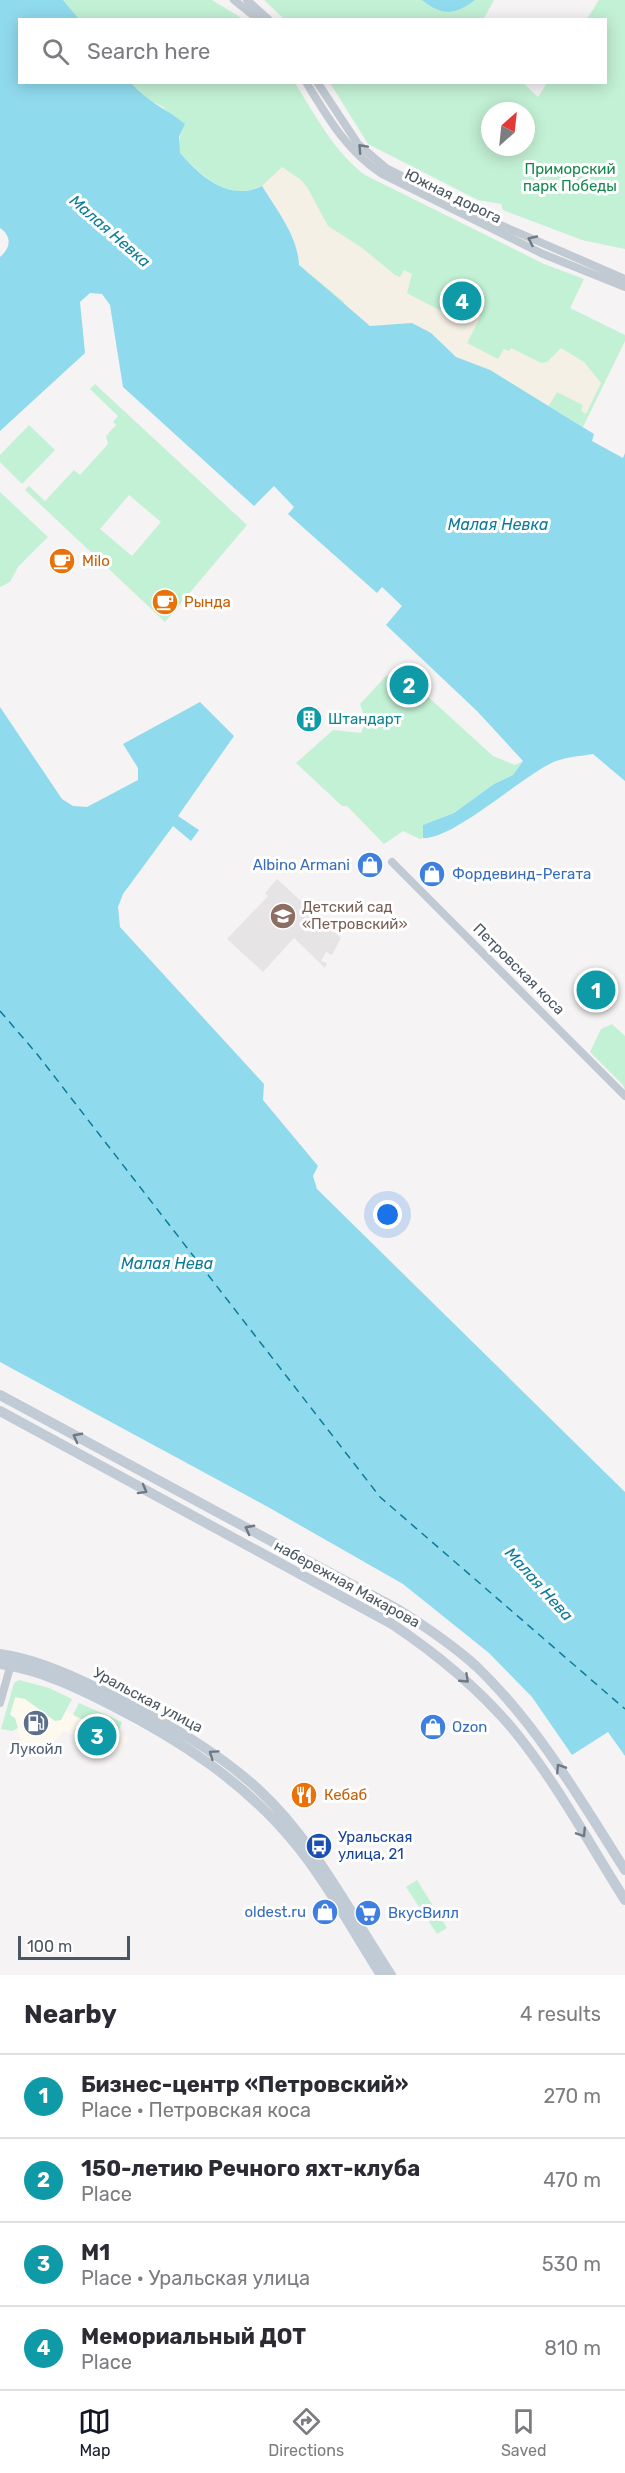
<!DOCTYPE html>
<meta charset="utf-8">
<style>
body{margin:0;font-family:Rubik,sans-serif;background:#f2f2f3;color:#2b2b33}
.compass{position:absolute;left:481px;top:102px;width:54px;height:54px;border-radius:50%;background:#fff;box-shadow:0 3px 15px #0003;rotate:27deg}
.scale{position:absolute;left:18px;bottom:15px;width:112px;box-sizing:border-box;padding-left:6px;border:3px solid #4a5661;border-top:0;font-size:16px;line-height:21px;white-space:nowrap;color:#4a5661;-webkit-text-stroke:4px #fff;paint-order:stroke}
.you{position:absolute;left:388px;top:1215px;width:21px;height:21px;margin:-15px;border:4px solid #fff;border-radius:50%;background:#1a73e8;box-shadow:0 0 0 9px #1a73e833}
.badge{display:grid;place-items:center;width:39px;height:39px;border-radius:50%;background:#111827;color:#fff;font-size:20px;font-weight:700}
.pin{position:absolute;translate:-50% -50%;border:3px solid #fff;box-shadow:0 2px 6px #0006}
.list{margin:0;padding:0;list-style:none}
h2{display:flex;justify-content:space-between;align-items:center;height:78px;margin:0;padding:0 24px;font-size:26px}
h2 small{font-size:20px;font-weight:400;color:#7c7c81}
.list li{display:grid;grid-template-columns:39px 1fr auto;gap:18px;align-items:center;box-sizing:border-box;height:84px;padding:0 24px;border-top:2px solid #e1e1e2}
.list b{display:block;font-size:22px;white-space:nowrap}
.list p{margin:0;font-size:20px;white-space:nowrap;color:#7c7c81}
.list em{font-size:20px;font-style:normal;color:#7c7c81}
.icon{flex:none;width:33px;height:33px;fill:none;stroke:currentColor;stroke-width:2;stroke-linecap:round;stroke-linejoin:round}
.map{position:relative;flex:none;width:625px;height:1975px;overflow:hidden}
.search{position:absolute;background:#fff;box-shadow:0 3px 15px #0003;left:18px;right:18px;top:18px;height:66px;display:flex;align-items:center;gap:15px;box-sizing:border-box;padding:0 21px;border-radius:0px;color:#7c7c81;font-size:22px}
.sheet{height:414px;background:#fff}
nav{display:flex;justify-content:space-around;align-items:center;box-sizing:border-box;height:84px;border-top:2px solid #e1e1e2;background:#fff;font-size:16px;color:#7c7c81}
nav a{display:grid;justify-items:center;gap:3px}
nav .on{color:#111827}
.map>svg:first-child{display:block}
</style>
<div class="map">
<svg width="625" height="1975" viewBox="0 0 625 1975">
<rect width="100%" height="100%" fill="#f5f3f3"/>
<path fill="#fdf9ef" d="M15,1697L25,1699L61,1720L65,1711L116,1735L119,1733L129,1738L120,1750L114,1752L64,1731L48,1749L23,1745L17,1731L18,1728L10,1715Z"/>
<path fill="#e6e4e5" d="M277,879L341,938L332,955L326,952L321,961L327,963L325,968L294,938L263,972L227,939L268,896L265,893Z"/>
<path fill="#c3f1d5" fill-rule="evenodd" d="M63,0H212L243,19H79Z
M264,0H494L483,20L284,19Z
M599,0H625V249L582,240L503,210L501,204L478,200L368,144L330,83H523L538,97L547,83L606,82V20L587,19ZM490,111H526V147H490Z
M131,83H295C315,115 335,153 365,175L544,264L584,279L570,308L625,335V341L583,427L490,370L456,357L431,333L412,323L382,324L347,308L299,265C299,237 277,208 261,186C234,199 215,186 195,168C190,163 182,158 179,151C177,144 180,136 183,129L163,107L143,97Z
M95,384L247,525L165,622L25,490L29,486L45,501L74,470L80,475L108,444L106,436L116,425L113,422L118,416L90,389ZM129,495L161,522L132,556L100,529Z
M29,425L55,450L22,484L0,462V455Z
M0,492L48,537L18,567L10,582L0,587Z
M387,675L416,701L426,695L493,756L515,765L523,761L513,775L494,784L454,813L423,825V838L420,839L403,831L384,844L347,806H342L296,763L333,730L361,733L366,721L360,704Z
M612,1024L625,1036V1090L623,1085L590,1052L601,1029Z
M19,1680L49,1688L72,1699L61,1720L55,1721L25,1699L15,1697L10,1715L15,1718L18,1728L12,1731L1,1729L14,1683Z
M79,1703L122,1722L117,1735L73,1715Z
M417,1880L447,1928L437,1934L406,1887Z"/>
<path fill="#f5f0e5" d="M282,167L300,179L307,187L328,226L361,247L395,275L400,277L404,270L412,274L407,293L458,320L467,312L481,316L467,343L498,359L504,349L509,351L511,348L541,363L547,362L561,348L584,362L601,383L586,414L581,411L583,405L557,392L548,407L490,370L456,357L431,333L382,324L371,326L347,308L343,301L299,265C299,236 276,209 262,186Z"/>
<path fill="#90daee" d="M0,0H63L79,19L20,20V82L131,83C146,101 167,109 185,124L179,137L180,153C201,177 229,202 262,186C276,209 298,236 299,265L370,326L412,323L431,333L456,357L490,370L594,434L592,441L623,458L625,453V781L593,754C581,756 567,757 556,761C525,773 454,840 423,838V825L454,813L494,784L513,775L523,761L477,711L386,625L402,606L382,587L377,593L288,514L294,507L274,486L254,506L123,387L110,305L102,294L90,293L80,302L85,353L0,431V257C11,248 12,236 0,228Z
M422,0H475C455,15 442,16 422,0Z
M200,702L234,736L178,816L199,830L191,841L173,826L123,894L118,907L120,927L264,1084L263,1100L318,1166L313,1176L317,1189L625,1492V1756L608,1732L572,1755L532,1697L489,1653L403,1584L268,1507L0,1362V707L62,799L73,806L87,807L138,780V768L123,744Z"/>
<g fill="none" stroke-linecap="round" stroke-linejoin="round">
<path stroke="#0c7c9b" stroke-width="1.5" stroke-dasharray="8 6" stroke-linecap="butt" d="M0,1011L37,1054L380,1497L625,1709"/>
<path stroke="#c1cad2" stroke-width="8" d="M234,0L259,20
M247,0L269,20
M306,82C328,118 346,150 382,174L543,254L625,287
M317,82L358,144L386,168L489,220L625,279
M392,862L625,1096
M0,1703L11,1664"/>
<path stroke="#c1cbd6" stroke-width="10" d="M0,1395L399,1610C426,1627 453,1645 477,1667C538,1726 580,1799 625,1870
M0,1411L392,1624C437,1654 477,1687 512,1728C555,1780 589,1843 625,1900
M0,1654C41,1660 82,1680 119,1699C168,1724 218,1752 259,1790C314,1841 350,1913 391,1975
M0,1664C40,1670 76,1687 111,1705C180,1740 244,1782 293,1841C325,1879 354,1933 381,1975"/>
</g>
<defs><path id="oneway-chevron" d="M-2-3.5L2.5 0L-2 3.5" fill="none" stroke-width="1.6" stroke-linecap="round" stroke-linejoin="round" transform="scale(1.5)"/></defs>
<g stroke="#6e7983">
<use href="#oneway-chevron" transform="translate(362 148) rotate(-133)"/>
<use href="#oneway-chevron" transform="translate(532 240) rotate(-155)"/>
</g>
<g stroke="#6e7984">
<use href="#oneway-chevron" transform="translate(77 1437) rotate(-152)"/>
<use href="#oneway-chevron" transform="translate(143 1490) rotate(29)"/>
<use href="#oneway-chevron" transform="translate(249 1529) rotate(-152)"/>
<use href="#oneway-chevron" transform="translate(465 1679) rotate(43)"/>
<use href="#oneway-chevron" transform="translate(213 1754) rotate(-145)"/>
<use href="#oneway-chevron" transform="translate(560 1768) rotate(-123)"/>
<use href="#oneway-chevron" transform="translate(582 1833) rotate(57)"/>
</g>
<defs>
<symbol id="cafe-disc" viewBox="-11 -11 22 22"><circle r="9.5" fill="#e8710a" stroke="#fff"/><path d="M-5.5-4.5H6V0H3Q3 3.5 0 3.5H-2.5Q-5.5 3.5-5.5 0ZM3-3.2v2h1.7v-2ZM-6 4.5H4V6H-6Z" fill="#fff"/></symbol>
<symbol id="building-disc" viewBox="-11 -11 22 22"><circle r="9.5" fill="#0f9aa8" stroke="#fff"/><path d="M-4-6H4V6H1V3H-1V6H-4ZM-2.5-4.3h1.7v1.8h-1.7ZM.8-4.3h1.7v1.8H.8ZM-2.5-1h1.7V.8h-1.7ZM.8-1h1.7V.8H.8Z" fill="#fff"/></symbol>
<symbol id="shop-disc" viewBox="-11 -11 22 22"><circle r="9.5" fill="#3f7fe0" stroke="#fff"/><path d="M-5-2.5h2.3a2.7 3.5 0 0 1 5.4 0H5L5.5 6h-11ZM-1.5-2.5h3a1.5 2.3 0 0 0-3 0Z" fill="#fff"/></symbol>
<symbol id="school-disc" viewBox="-11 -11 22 22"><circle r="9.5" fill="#8d6e63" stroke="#fff"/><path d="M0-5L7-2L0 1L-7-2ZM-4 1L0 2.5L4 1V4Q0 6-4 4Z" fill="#fff"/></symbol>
<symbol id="fuel-disc" viewBox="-11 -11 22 22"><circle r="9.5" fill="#5c6f8a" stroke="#fff"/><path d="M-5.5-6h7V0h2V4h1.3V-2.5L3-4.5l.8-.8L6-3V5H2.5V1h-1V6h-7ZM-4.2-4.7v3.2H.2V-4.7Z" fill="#fff"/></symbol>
<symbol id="restaurant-disc" viewBox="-11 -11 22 22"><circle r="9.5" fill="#e8710a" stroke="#fff"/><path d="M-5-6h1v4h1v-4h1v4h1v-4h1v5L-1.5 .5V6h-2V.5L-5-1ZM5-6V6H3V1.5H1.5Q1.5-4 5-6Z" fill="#fff"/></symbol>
<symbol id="bus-disc" viewBox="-11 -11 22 22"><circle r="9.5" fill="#1a4fb4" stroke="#fff"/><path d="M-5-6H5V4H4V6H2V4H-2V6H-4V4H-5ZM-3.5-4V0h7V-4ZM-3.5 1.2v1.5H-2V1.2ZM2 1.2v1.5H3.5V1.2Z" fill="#fff"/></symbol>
<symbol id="supermarket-disc" viewBox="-11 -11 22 22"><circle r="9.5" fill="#3f7fe0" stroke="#fff"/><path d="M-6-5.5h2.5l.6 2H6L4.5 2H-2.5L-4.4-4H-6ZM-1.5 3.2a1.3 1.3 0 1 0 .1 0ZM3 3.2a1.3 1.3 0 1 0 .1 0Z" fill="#fff"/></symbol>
</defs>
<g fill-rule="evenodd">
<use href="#cafe-disc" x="47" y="546" width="30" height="30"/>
<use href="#cafe-disc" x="150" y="587" width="30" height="30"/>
<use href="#building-disc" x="294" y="704" width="30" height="30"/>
<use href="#shop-disc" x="355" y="850" width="30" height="30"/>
<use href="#shop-disc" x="417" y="859" width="30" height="30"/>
<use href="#school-disc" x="268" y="901" width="30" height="30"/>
<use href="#fuel-disc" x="21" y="1708" width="30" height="30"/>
<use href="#shop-disc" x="418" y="1712" width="30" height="30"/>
<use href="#restaurant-disc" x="289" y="1780" width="30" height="30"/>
<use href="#bus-disc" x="304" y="1831" width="30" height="30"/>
<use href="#shop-disc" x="310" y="1897" width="30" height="30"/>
<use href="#supermarket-disc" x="353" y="1898" width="30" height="30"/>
</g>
<g text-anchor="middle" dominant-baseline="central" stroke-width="6" stroke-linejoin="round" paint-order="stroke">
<g font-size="15" fill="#17864f" stroke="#fff">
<text x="570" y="169">Приморский<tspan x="570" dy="17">парк Победы</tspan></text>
</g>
<g font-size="15" fill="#4a5661" stroke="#fff">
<text transform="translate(453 196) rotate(26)">Южная дорога</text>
<text transform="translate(519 969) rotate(45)">Петровская коса</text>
<text transform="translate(347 1584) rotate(29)">набережная Макарова</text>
<text transform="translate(148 1700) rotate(28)">Уральская улица</text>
</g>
<g font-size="15" fill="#c56008" stroke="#fff" text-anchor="start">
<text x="82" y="561">Milo</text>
<text x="184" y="602">Рында</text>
<text x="324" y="1795">Кебаб</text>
</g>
<g font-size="15" fill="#0d838f" stroke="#fff" text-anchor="start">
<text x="328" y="719">Штандарт</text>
</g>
<g font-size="15" fill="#366cbe" stroke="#fff" text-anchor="start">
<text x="350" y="865" text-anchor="end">Albino Armani</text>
<text x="452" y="874">Фордевинд-Регата</text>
<text x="452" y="1727">Ozon</text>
<text x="306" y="1912" text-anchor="end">oldest.ru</text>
<text x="388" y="1913">ВкусВилл</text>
</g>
<g font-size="15" fill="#785e54" stroke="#fff" text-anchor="start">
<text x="302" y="907">Детский сад<tspan x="302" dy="17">«Петровский»</tspan></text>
</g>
<g font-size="15" fill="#4e5e75" stroke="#fff">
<text x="36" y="1749">Лукойл</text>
</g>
<g font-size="15" fill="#164399" stroke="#fff" text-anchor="start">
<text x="338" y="1837">Уральская<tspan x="338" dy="17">улица, 21</tspan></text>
</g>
<g font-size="16" font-style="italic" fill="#0c7c9b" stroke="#fff">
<text transform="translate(110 231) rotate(41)">Малая Невка</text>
<text x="498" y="524">Малая Невка</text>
<text x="167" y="1263">Малая Нева</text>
<text transform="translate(539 1584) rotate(48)">Малая Нева</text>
</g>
</g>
</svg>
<svg class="compass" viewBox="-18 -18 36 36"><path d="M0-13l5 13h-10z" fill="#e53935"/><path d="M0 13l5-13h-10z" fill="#7c7c81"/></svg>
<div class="scale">100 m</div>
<div class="you"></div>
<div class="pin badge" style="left:596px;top:990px;background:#0f9aa8">1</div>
<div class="pin badge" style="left:409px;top:685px;background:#0f9aa8">2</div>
<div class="pin badge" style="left:97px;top:1736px;background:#0f9aa8">3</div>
<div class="pin badge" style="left:462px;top:301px;background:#0f9aa8">4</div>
<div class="search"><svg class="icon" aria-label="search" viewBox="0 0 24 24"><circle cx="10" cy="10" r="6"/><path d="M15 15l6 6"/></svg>Search here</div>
</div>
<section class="sheet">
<h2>Nearby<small>4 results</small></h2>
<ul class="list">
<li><span class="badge" style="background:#0f9aa8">1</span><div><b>Бизнес-центр «Петровский»</b><p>Place · Петровская коса</p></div><em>270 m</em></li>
<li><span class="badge" style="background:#0f9aa8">2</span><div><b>150-летию Речного яхт-клуба</b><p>Place</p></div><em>470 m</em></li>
<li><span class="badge" style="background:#0f9aa8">3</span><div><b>М1</b><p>Place · Уральская улица</p></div><em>530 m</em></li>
<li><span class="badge" style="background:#0f9aa8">4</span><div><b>Мемориальный ДОТ</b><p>Place</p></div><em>810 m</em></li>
</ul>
</section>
<nav>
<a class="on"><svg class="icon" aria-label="map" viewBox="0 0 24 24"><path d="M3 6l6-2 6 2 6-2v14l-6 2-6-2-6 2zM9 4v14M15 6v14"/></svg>Map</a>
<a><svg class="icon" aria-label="directions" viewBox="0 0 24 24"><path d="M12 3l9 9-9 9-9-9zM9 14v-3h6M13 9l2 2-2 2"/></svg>Directions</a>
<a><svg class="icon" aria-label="saved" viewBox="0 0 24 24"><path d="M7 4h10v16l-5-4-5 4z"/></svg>Saved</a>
</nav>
